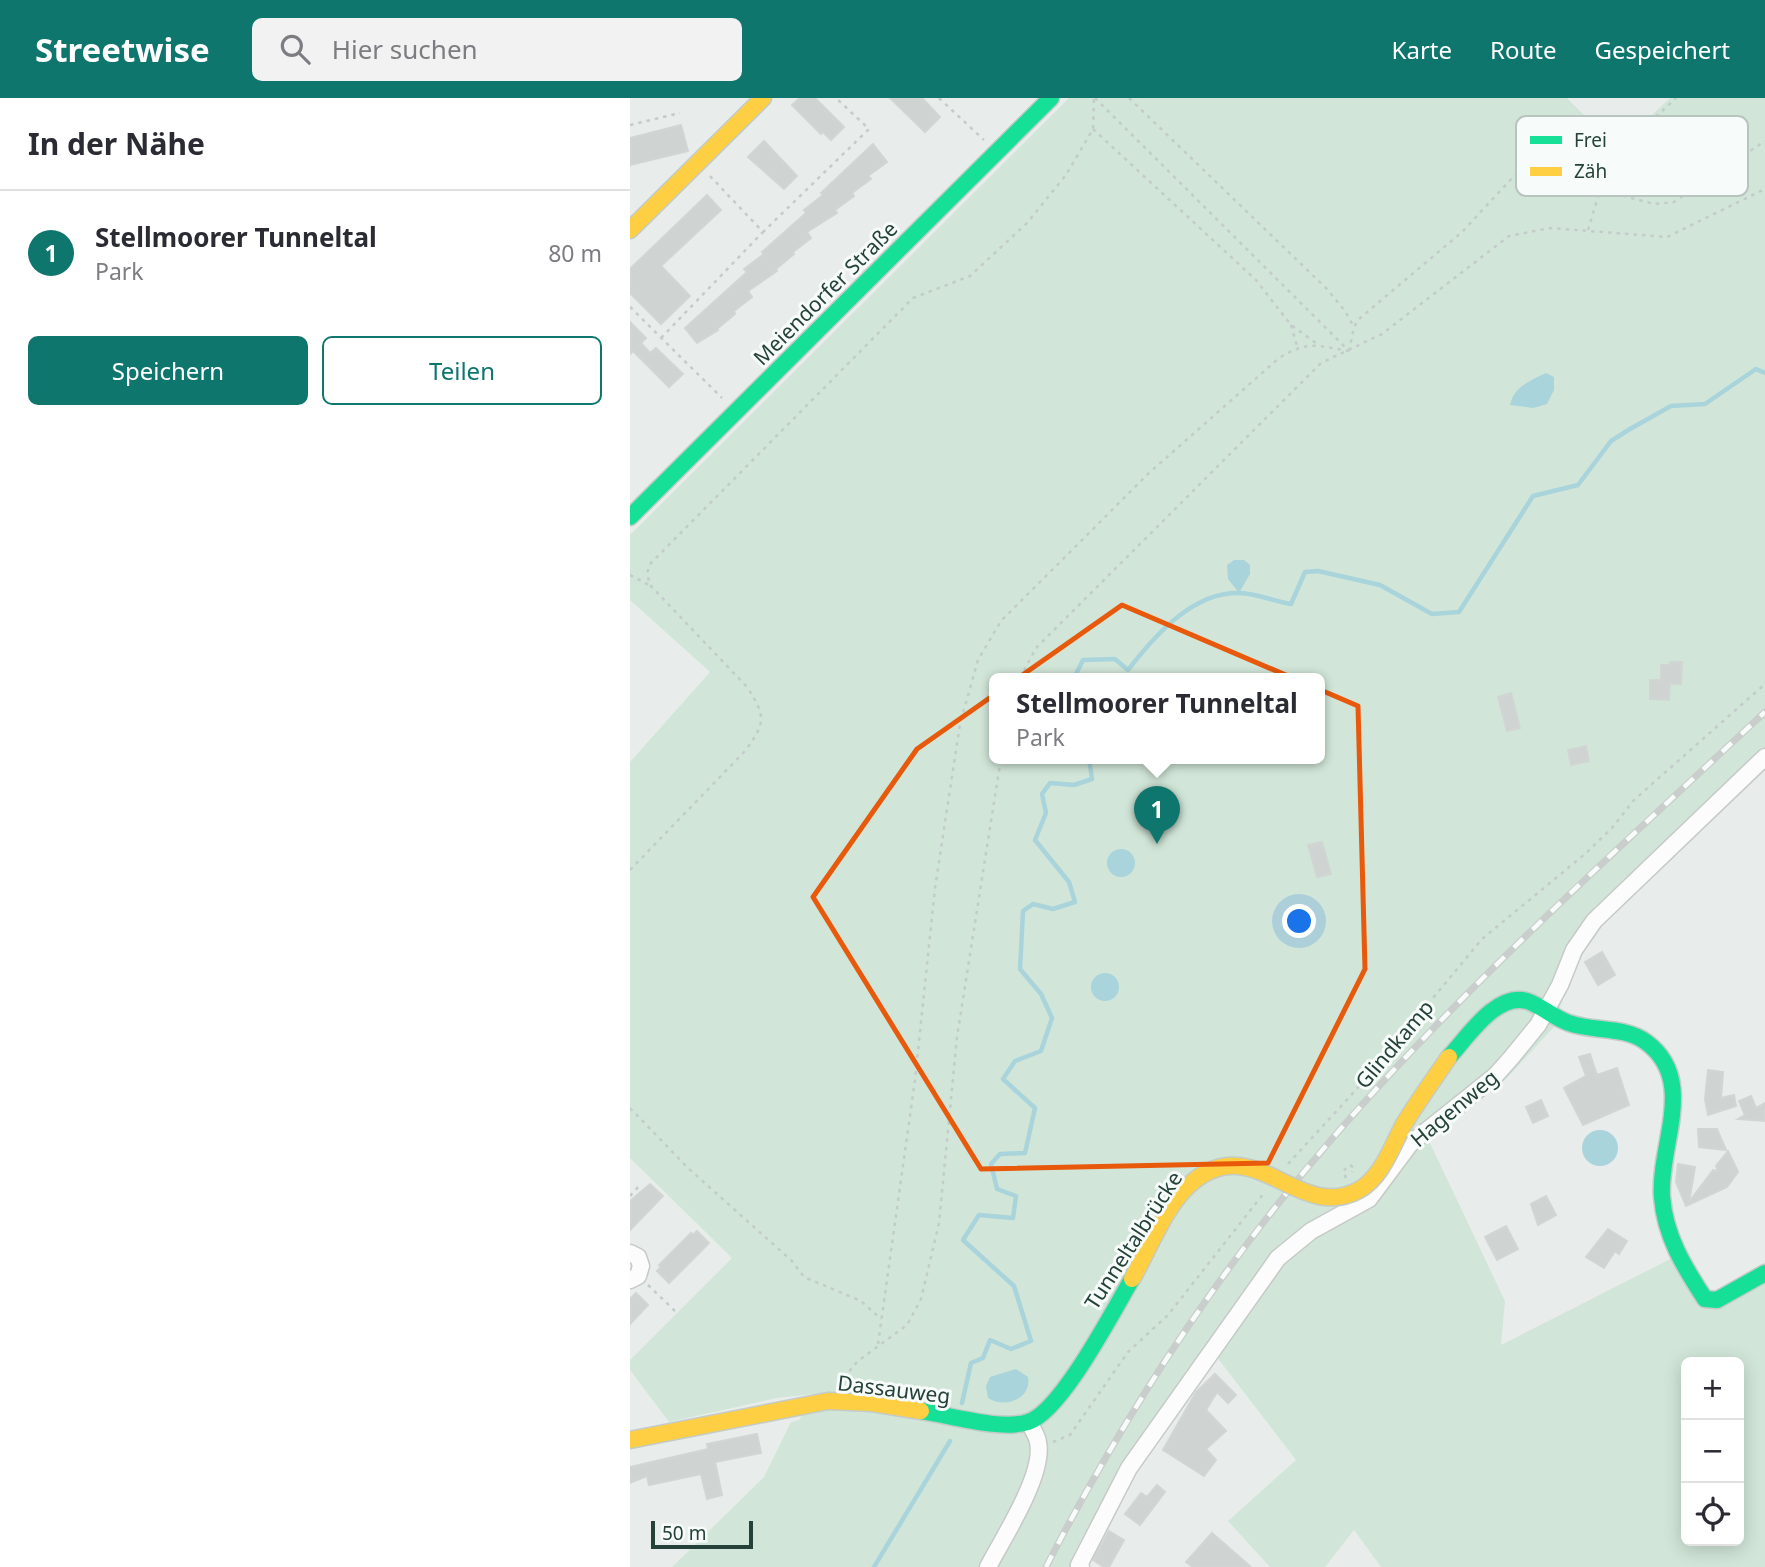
<!DOCTYPE html>
<html lang="de">
<meta charset="utf-8">
<style>
body{margin:0;font-family:"Noto Sans",sans-serif;background:#f2f2f3;color:#2b2b33}
.controls{position:absolute;right:21px;bottom:21px;display:grid;overflow:hidden;border-radius:10px;box-shadow:0 4px 18px #0003}
.controls button{width:63px;height:63px;display:grid;place-items:center;padding:0;border:0;border-bottom:2px solid #e1e1e2;background:#fff;color:#2b2b33;font:35px sans-serif}
.scale{position:absolute;left:21px;bottom:18px;width:102px;box-sizing:border-box;padding-left:7px;border:4px solid #24423a;border-top:0;font-size:19px;line-height:24px;white-space:nowrap;color:#24423a;-webkit-text-stroke:5px #f7fbf9;paint-order:stroke}
.you{position:absolute;left:670px;top:824px;width:24px;height:24px;margin:-18px;border:5px solid #fff;border-radius:50%;background:#1a73e8;box-shadow:0 0 0 10px #1a73e833}
.badge{display:grid;place-items:center;width:46px;height:46px;border-radius:50%;background:#0f766e;color:#fff;font-size:23px;font-weight:700}
.pin{position:absolute;translate:-50% -58px;filter:drop-shadow(0 2px 4px #0008)}
.pin::after{content:'';position:absolute;top:37px;width:24px;height:21px;background:inherit;clip-path:polygon(0 0,100% 0,50% 100%)}
.popup{position:absolute;left:359px;top:575px;width:336px;height:91px;box-sizing:border-box;display:grid;place-content:center;border-radius:10px;background:#fff;filter:drop-shadow(0 2px 5px #0005);font-size:23px;white-space:nowrap;color:#7c7c81}
.popup b{font-size:26px;color:#2b2b33}
.popup::after{content:'';position:absolute;left:50%;top:100%;margin-left:-14px;border:14px solid transparent;border-top-color:#fff}
.list{margin:0;padding:0;list-style:none}
h2{display:flex;justify-content:space-between;align-items:center;height:91px;margin:0;padding:0 28px;font-size:30px}
h2 small{font-size:23px;font-weight:400;color:#7c7c81}
.list li{display:grid;grid-template-columns:46px 1fr auto;gap:21px;align-items:center;box-sizing:border-box;height:126px;padding:0 28px;border-top:2px solid #e1e1e2}
.list b{display:block;font-size:26px;white-space:nowrap}
.list p{margin:0;font-size:23px;white-space:nowrap;color:#7c7c81}
.list em{font-size:23px;font-style:normal;color:#7c7c81}
.actions{display:flex;gap:14px;padding:21px 28px}
.actions a{flex:1;padding:16px 0;border:2px solid #0f766e;border-radius:10px;text-align:center;font-size:24px;color:#0f766e}
.actions .main{background:#0f766e;color:#fff}
.icon{flex:none;width:38px;height:38px;fill:none;stroke:currentColor;stroke-width:2;stroke-linecap:round;stroke-linejoin:round}
.map{position:relative;flex:none;width:1135px;height:1469px;overflow:hidden}
header{display:flex;align-items:center;gap:42px;box-sizing:border-box;height:98px;padding:0 35px;background:#0f766e;color:#fff}
header strong{font-size:33px}
nav{display:flex;gap:38px;margin-inline-start:auto;font-size:24px}
.search{width:490px;height:63px;background:#f2f2f3;display:flex;align-items:center;gap:18px;box-sizing:border-box;padding:0 24px;border-radius:10px;color:#7c7c81;font-size:26px}
main{display:flex}
aside{flex:1;background:#fff}
.map>svg:first-child{display:block}
</style>
<header>
<strong>Streetwise</strong>
<div class="search"><svg class="icon" aria-label="search" viewBox="0 0 24 24"><circle cx="10" cy="10" r="6"/><path d="M15 15l6 6"/></svg>Hier suchen</div>
<nav><a>Karte</a><a>Route</a><a>Gespeichert</a></nav>
</header>
<main>
<aside>
<h2>In der Nähe<small></small></h2>
<ul class="list">
<li><span class="badge">1</span><div><b>Stellmoorer Tunneltal</b><p>Park</p></div><em>80 m</em></li>
</ul>
<div class="actions"><a class="main">Speichern</a><a>Teilen</a></div>
</aside>
<div class="map">
<svg width="1135" height="1469" viewBox="0 0 1135 1469">
<rect width="100%" height="100%" fill="#e8edeb"/>
<path fill="#d1e6d8" fill-rule="evenodd" d="M439,0H937L987,50L1040,0H1135V670L973,822L944,865L924,929L876,981L799,1043L875,1203L871,1247L1052,1155L1079,1198L1135,1169V1469H751L724,1432L695,1469H640L598,1423L666,1362L586,1258L574,1248C528,1316 481,1383 444,1456L455,1469H42L134,1379L161,1324L169,1322L184,1296L147,1300L39,1324L0,1272V1262L102,1160L0,1060V664L80,574L0,502V437ZM364,580H690V660H364ZM1056,1264H1109V1443H1056Z"/>
<path fill="#a9d4db" d="M916,275L924,279V292L917,306L903,310L880,307C884,288 900,283 916,275Z
M604,462H614L620,467V476L609,495L598,481L597,467Z
M477 765a14 14 0 1 1 28 0a14 14 0 1 1-28 0Z
M461 889a14 14 0 1 1 28 0a14 14 0 1 1-28 0Z
M952 1050a18 18 0 1 1 36 0a18 18 0 1 1-36 0Z
M386,1271L398,1279C402,1301 375,1311 358,1300L356,1288L360,1279Z"/>
<g fill="none" stroke-linecap="round" stroke-linejoin="round">
<path stroke="#a9d4db" stroke-width="4.5" d="M444,580L453,562L485,561L498,572C525,537 568,487 619,496C633,498 647,504 661,506L675,474L688,473L750,487L802,516L829,514L903,398L948,387L981,343L1000,331L1041,308L1075,306L1126,271L1135,275
M332,1305L341,1265L353,1260L360,1242L381,1251L401,1243L384,1188L333,1142L349,1117L383,1120L386,1098L367,1091L361,1066L370,1056L395,1055L405,1010L373,981L385,963L411,953L422,920L411,896L390,871L393,813L403,806L423,811L445,804L439,784L405,742L416,715L412,696L420,685L444,687L462,681L459,660
M244,1469L320,1343"/>
</g>
<path fill="#cfd4d2" stroke="#d1d6d4" stroke-width="2" d="M170,0H185L214,29L201,42L193,34L191,36L162,7Z
M260,0H292L310,19L295,34Z
M51,27L58,53L0,67V40Z
M134,43L167,78L154,91L118,59Z
M243,46L257,64L238,78L241,81L222,95L224,98L205,112L207,115L177,134L181,140L163,154L164,156L146,171L147,173L118,193L122,199L104,213L105,216L87,231L88,232L67,245L55,230L117,174L114,171L134,156L132,154L176,115L174,112L193,97L191,95Z
M77,97L91,112L31,168L60,198L31,226L0,195V171Z
M0,224L16,240L11,245L20,255L26,250L53,276L39,289L3,253L0,256Z
M1040,564H1052L1051,586H1040L1039,602L1020,601V582H1031V567H1040Z
M881,595L890,630L877,633L868,599Z
M956,648L959,663L941,667L938,652Z
M692,744L701,776L687,779L678,747Z
M972,854L985,877L968,887L955,864Z
M960,956L967,977L987,970L999,1007L953,1027L934,990L956,978L949,959Z
M1078,972L1093,974L1091,1000L1104,997L1106,1008L1078,1017L1075,1001Z
M1121,998L1126,1010L1135,1005V1023L1108,1021L1115,1017L1109,1003Z
M911,1002L918,1018L903,1025L896,1009Z
M1068,1031H1087L1096,1052L1069,1049Z
M1098,1053L1108,1074L1097,1089L1056,1108L1046,1084L1048,1066L1065,1069L1059,1104L1083,1072L1088,1073L1086,1068Z
M20,1086L33,1098L0,1132V1103Z
M916,1098L926,1117L908,1127L901,1106Z
M876,1128L888,1151L867,1162L855,1139Z
M978,1131L997,1143L989,1156L985,1153L974,1170L956,1159Z
M67,1133L79,1145L39,1185L27,1173L31,1169L29,1167L61,1135L63,1137Z
M6,1195L18,1207L0,1226V1201Z
M585,1276L606,1297L598,1305L587,1294L576,1312L596,1333L576,1351L586,1362L574,1378L533,1352L566,1294Z
M127,1336L131,1355L85,1364L92,1397L77,1401L71,1376L19,1387L17,1378L0,1385V1369L78,1351L77,1346Z
M527,1387L535,1394L510,1427L495,1416L511,1395L517,1399Z
M479,1433L494,1442L479,1469H474L463,1462Z
M582,1435L621,1469H563L556,1464Z"/>
<g fill="none" stroke-linecap="round" stroke-linejoin="round">
<defs>
<path id="street" d="M0,1155L8,1159L11,1168L8,1178L0,1182
M358,1469C373,1440 415,1376 408,1344C407,1337 402,1331 399,1324
M451,1469L449,1467L499,1370L648,1160L681,1133L739,1101L780,1046L865,978L881,960L908,927L930,887L944,852L964,823L1135,659"/>
<path id="fast" d="M0,419L421,0
M819,959C837,940 866,894 897,903C912,908 924,920 939,925C964,934 994,928 1016,944C1068,982 1028,1048 1032,1099C1035,1138 1054,1169 1075,1201L1087,1202L1135,1175
M291,1313C319,1317 371,1333 398,1324C431,1314 483,1213 502,1181"/>
<path id="slow" d="M0,132L133,0
M0,1342L198,1303L242,1305L291,1313"/>
</defs>
<use href="#street" stroke="#c5cac8" stroke-width="19"/>
<use href="#fast" stroke="#c3cbc8" stroke-width="19"/>
<use href="#slow" stroke="#c3cbc8" stroke-width="19"/>
<path stroke="#c3ccca" stroke-width="2.5" stroke-dasharray="3.5 5" stroke-linecap="butt" d="M309,0L354,42
M465,0L719,253
M499,0L697,191L715,213L724,229
M0,27L50,15
M463,31L626,182L661,227L686,245
M80,78L133,134L239,31L206,0
M938,83L966,65L981,61
M958,132L976,72L987,55L1046,0
M0,209L92,300
M661,227L667,248
M31,240L133,134
M719,253L724,229L729,221L832,134L885,77L897,76L938,83L1024,106L1044,104L1135,43
M0,477L19,487
M390,580L406,550L691,265L752,236L879,138L920,130L1037,139L1135,91
M0,772L115,653C136,625 136,618 117,589L20,487L17,475L21,465L283,200L340,178L397,125L436,77L463,31L464,0
M0,1010L58,1070L162,1163L174,1179L231,1203L251,1221
M658,1066L734,983L852,841L955,756L982,730L1004,702L1135,586
M716,1080L713,1073L720,1067L724,1070L722,1074
M0,1098L10,1087
M18,1187L45,1213
M248,1246L285,982L305,790L330,626L348,562L371,523L519,375L649,260C679,242 687,248 719,253
M208,1286L228,1263L277,1227L291,1201L309,1125L327,939L371,660
M423,1344L440,1337L498,1254L538,1217L634,1095"/>
<use href="#street" stroke="#fcfcfc" stroke-width="16"/>
<use href="#fast" stroke="#16e098" stroke-width="16"/>
<use href="#slow" stroke="#ffcf43" stroke-width="16"/>
<defs>
<path id="rail" d="M416,1469C494,1317 589,1171 701,1042C834,888 986,753 1135,614"/>
</defs>
<use href="#rail" stroke="#c9cdcc" stroke-width="7"/>
<use href="#rail" stroke="#f7fbf9" stroke-width="4.5" stroke-dasharray="13" stroke-linecap="butt"/>
<defs>
<path id="slow-bridge" d="M502,1181C520,1150 536,1104 565,1082C626,1034 670,1125 729,1092C752,1079 762,1048 774,1026C788,1003 804,981 819,959"/>
</defs>
<use href="#slow-bridge" stroke="#c3cbc8" stroke-width="19" stroke-linecap="butt"/>
<use href="#slow-bridge" stroke="#ffcf43" stroke-width="16"/>
</g>
<path fill="none" stroke="#e8590c" stroke-width="5" stroke-linejoin="round" d="M492,507L728,608L735,871L638,1065L351,1071L183,799L287,651Z"/>
<g text-anchor="middle" dominant-baseline="central" stroke-width="6" stroke-linejoin="round" paint-order="stroke">
<g font-size="21" fill="#24423a" stroke="#f7fbf9">
<text transform="translate(195 195) rotate(-45)">Meiendorfer Straße</text>
<text transform="translate(764 946) rotate(-50)">Glindkamp</text>
<text transform="translate(824 1010) rotate(-40)">Hagenweg</text>
<text transform="translate(503 1142) rotate(-57)">Tunneltalbrücke</text>
<text transform="translate(264 1291) rotate(7)">Dassauweg</text>
</g>
</g>
<rect x="886" y="18" width="232" height="80" rx="10" fill="#f7fbf9" stroke="#b8c4c0" stroke-width="2"/>
<rect x="900" y="38" width="32" height="8" fill="#16e098"/>
<rect x="900" y="69" width="32" height="9" fill="#ffcf43"/>
<g font-size="19" fill="#24423a">
<text x="944" y="49">Frei</text>
<text x="944" y="80">Zäh</text>
</g>
</svg>
<div class="controls">
<button>+</button>
<button>−</button>
<button><svg class="icon" aria-label="locate" viewBox="0 0 24 24"><circle cx="12" cy="12" r="6"/><path d="M12 2v4M12 18v4M2 12h4M18 12h4"/></svg></button>
</div>
<div class="scale">50 m</div>
<div class="you"></div>
<div class="pin badge" style="left:527px;top:746px">1</div>
<div class="popup"><b>Stellmoorer Tunneltal</b>Park</div>
</div>
</main>
